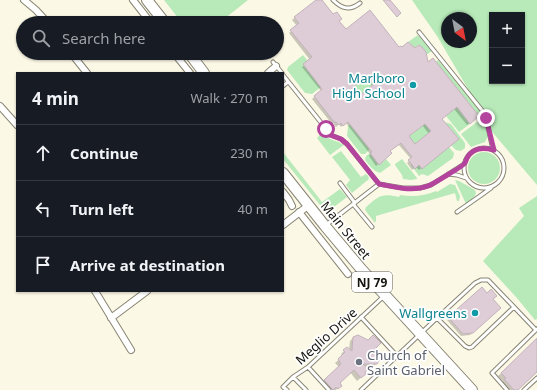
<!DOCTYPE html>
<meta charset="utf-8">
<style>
body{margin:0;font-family:"Noto Sans",sans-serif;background:#20242c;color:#f1f3f6}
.controls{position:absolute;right:12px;top:12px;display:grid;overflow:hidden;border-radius:0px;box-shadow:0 1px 3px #0004}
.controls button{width:36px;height:36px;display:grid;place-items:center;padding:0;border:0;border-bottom:1px solid #363941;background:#171b24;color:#f1f3f6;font:20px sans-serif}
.compass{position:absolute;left:441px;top:12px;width:36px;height:36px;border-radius:50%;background:#171b24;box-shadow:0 1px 3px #0004;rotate:148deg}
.stop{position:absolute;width:12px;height:12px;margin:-9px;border:3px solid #b4439e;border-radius:50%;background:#fff}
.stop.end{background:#b4439e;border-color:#fff;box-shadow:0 1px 4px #0008}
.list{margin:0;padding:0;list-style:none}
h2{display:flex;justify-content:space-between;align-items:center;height:52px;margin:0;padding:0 16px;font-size:17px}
h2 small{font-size:13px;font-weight:400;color:#9ea1a6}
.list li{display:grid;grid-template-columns:26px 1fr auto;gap:12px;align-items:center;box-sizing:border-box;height:56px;padding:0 16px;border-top:1px solid #363941}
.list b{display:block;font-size:15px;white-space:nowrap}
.list em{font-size:13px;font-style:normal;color:#9ea1a6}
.icon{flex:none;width:22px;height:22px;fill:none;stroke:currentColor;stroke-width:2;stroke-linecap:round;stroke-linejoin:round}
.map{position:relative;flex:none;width:537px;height:390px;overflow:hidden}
.search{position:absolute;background:#171b24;box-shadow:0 1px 3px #0004;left:16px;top:16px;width:268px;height:44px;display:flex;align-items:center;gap:10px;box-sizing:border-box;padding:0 14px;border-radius:22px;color:#9ea1a6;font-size:15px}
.panel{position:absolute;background:#171b24;box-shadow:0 1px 3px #0004;left:16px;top:72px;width:268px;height:220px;border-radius:0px}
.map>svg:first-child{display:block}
</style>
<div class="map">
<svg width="537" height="390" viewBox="0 0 537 390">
<rect width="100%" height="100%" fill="#fcf8e6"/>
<path fill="#b7eab8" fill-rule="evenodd" d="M164,0H248L219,23H182Z
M412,0H537V185L488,127V136L485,142L476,145L471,147L461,134L481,119L482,115L479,116L436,62L438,60L482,113L437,36ZM492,15H522V81H492ZM447,18H471V42H447Z
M418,35L432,51L426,55C425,50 423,47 419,45L414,48L408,42Z
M303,55L308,61L303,65L321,87L312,94L305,93L287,70L288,67Z
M367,76L374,84L359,96L352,88Z
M457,107L470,124L459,132L446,116Z
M445,122L451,124L465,143V148L461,151L456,150L451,145L459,139Z
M350,124L370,149L365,154H361L347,136L348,126Z
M425,124L431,131L415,144L408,137Z
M323,132C330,142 335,139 344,145L330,155L317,138Z
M449,147L454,153L453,158L428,176L422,174L419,176L411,165V164L415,168L419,165L422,168Z
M341,151L361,177L366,174L368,176L369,179L352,193L346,185L350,180L332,157Z
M468 168a16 16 0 1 1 32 0a16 16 0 1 1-32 0Z
M283,152L322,202L340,189L347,197L330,210L326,211L324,210L283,159Z
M370,153L379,165L386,159L391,165L380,173C373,171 370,166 365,160L366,156Z
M402,159L417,178V179L411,180L403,179L402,175L395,165V164Z
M455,180L459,181L475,190L476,193L475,196L466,204Z
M450,184L455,185L460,196L459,201H457L455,193L376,216V220L375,223L365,210L366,207C379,196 381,193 399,197L400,195C413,197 424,196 436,191L437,192Z
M537,196V319L535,320L516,297L483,261L524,216L519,208Z"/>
<path fill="#0003" fill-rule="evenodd" d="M317,0H320L345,31L399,48L427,64L476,118L467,125L454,109L441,119L455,141L419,170L416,167L412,170L407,163L411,159L398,144L389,151L390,153L376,166L369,156L370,154L346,123L341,127L339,124L336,127L333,123L332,124L312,99L321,91L302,67L310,60L289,33L297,26L292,20ZM365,77L372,86L359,97L351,88ZM422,125L429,134L415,145L408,136Z
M482,288L500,308L470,335L461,336L447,320Z
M353,338L375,348L377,363L373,367L364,366L363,372L365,374L357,381L350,372L338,383L340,385L336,390H333L332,389L331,390H327L322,384L339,367L335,363L343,356L341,354L347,348L349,350L350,341Z
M537,340V371L517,390H508L502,383L503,381L498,376Z"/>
<path fill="#decdd7" stroke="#c3b2bc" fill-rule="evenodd" d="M316,0H322L333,14L337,12L342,19L339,21L346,29L370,10L399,47L401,46L402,47L408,42L415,48L419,45L422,47L426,52L428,62L433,58L479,116L470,124L457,107L442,119L459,139L422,169L419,165L415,169L410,162L408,160L412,157L401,143L390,151L392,153L379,165L370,153L372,152L348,122L343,126L341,123L339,125L336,122H334L314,96L322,89L303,64L312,57L290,30L299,23L294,17ZM367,76L374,84L359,96L352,88ZM425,124L431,131L415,144L409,136Z
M383,0H390L401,13L397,17Z
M482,287L487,293L491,289L497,296L493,299L501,308L473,333L463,334L448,317Z
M358,335L368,340L373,335L381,343L376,348L380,359L377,364H363L368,369L365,372L366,374L361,378L354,370L340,383L342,386L338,389L336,387L333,390L324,380L341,364L338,359L345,352L343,350L347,347L352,351L353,337Z
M537,338V372L518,390H514L504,379L506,378L501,373Z"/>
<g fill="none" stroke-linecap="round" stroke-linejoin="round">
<defs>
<path id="service" d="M333,0C342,9 350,11 360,3
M238,23H240
M419,32L485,114L493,150
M273,62L282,73
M283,75L331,135L341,139L347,144L379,184L403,188H420L431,185L464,164
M283,86L288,82
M464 168a20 20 0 1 1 40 0a20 20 0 1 1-40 0Z
M448,174L457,175L466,178
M340,183L355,203
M353,204L372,227
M457,212L480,196L491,188
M326,225L379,184
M361,317L397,356
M437,318L475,283L481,280H488L514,307
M308,367L329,390
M293,377L306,390
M287,390L283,387L293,377L308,367L384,296
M361,390L437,318L465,346L469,348L472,347L514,307L536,330
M507,390L492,373L537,329
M524,390L537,378"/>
<path id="minor" d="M24,0L36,10L48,23
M133,0L151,23
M71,53L87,73
M174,53L190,73
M268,73L276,66
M0,106L17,125
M283,192L289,200L292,206
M299,212L348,274
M283,225L309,205
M95,291L131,350
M111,318L147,291"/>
<path id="primary" d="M147,0L165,23
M189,53L204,73
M283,173L325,226L362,270L472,390"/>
</defs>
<use href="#service" stroke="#878474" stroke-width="5"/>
<use href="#minor" stroke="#878474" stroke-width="8"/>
<use href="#primary" stroke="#878474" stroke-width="12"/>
<use href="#service" stroke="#fff" stroke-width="3"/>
<use href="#minor" stroke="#fff" stroke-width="6"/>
<use href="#primary" stroke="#fff" stroke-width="10"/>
</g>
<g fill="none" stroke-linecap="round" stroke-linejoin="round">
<path stroke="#b4439e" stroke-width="5" d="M326,129L330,135L341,139L347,144L379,184C395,187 412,192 428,186C431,185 463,166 464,164C466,162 466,160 467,158C472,148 483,147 494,150L486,118"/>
</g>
<g fill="#0f9aa8" stroke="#fff" stroke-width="1.5">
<circle cx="413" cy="85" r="4"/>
<circle cx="475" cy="313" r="4"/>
</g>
<circle fill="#6b7280" stroke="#fff" stroke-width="1.5" cx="359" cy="362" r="4"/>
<g text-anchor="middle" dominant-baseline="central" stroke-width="3.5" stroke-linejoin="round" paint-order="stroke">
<rect fill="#fff" stroke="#5b5a56" stroke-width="1" x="352" y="272" width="40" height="20" rx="3"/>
<g font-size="12" font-weight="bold" fill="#15140e">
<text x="372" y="282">NJ 79</text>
</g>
<g font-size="13" fill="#0d838f" stroke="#fff" text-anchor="end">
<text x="405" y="78">Marlboro<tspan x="405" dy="15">High School</tspan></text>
<text x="467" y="313">Wallgreens</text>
</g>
<g font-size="13" fill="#15140e" stroke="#fff">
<text transform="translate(346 230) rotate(51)">Main Street</text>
<text transform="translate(326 336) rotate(-42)">Meglio Drive</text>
</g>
<g font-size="13" fill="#5b616d" stroke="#fff" text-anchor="start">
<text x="367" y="355">Church of<tspan x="367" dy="15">Saint Gabriel</tspan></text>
</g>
</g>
</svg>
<div class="controls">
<button>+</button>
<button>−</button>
</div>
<svg class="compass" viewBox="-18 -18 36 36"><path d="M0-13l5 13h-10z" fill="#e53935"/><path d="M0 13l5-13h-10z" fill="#9ea1a6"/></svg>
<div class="stop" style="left:326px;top:129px"></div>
<div class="stop end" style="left:486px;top:118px"></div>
<div class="search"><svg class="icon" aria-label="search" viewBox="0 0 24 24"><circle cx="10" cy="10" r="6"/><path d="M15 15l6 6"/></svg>Search here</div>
<section class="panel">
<h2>4 min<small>Walk · 270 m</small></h2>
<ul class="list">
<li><svg class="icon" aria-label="ahead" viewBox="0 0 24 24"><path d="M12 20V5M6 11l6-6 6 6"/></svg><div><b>Continue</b></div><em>230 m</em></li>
<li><svg class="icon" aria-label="left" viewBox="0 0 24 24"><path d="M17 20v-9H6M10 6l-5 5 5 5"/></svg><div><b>Turn left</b></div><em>40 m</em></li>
<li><svg class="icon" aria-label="arrive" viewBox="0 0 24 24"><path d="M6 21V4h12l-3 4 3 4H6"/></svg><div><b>Arrive at destination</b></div></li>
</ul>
</section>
</div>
